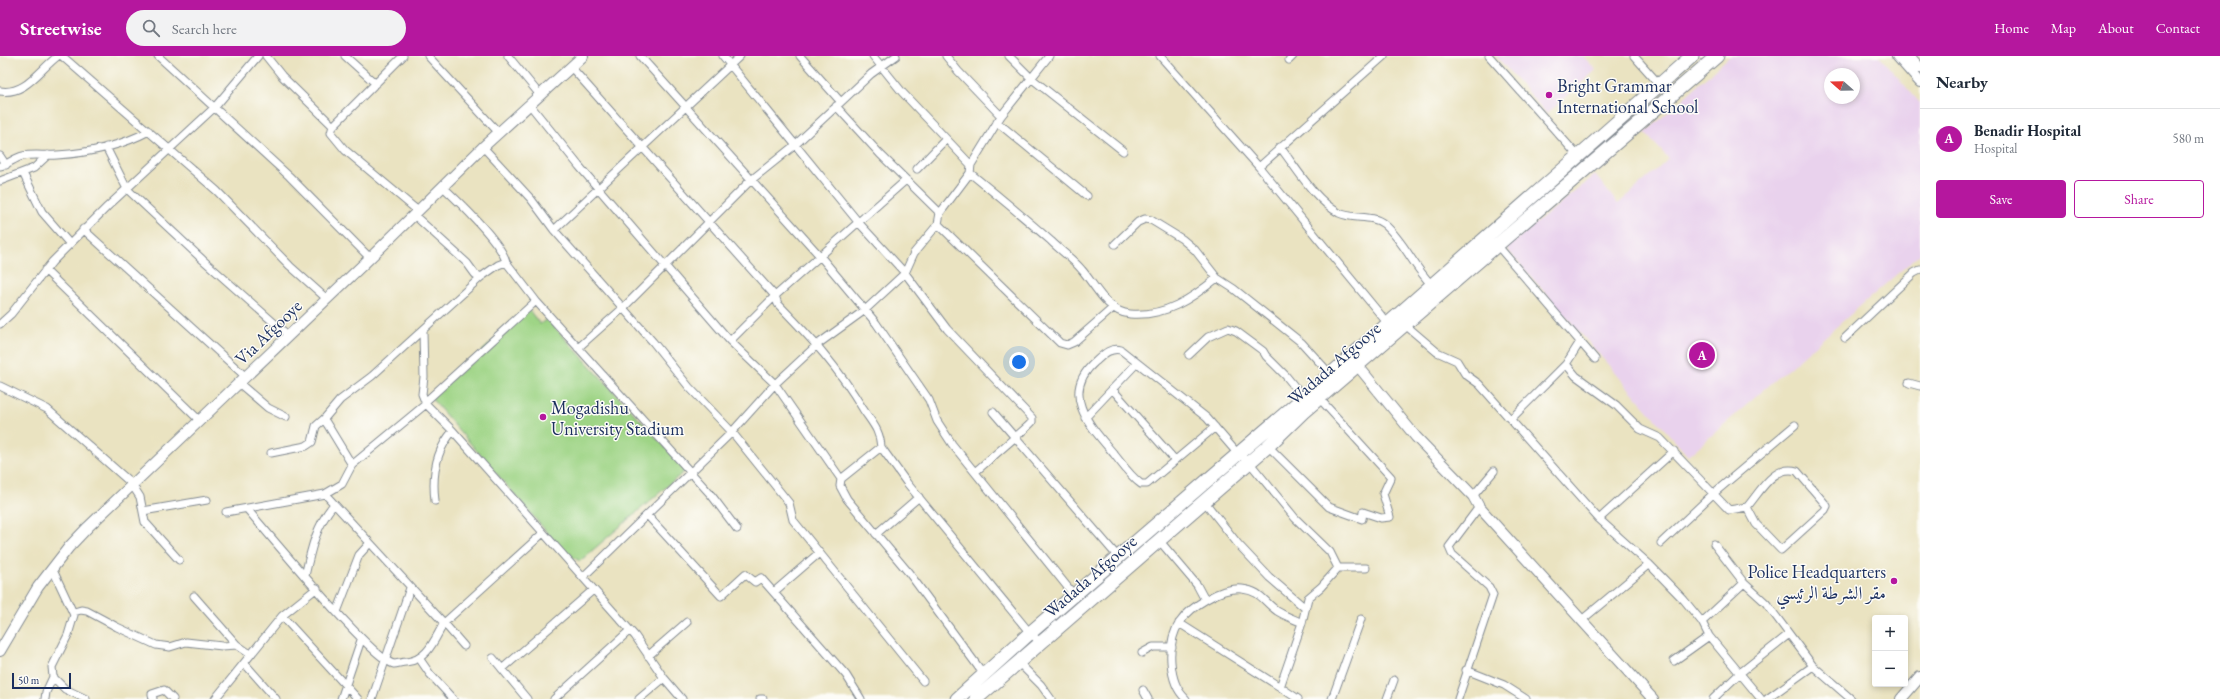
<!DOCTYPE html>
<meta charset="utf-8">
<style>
body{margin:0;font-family:"EB Garamond",Amiri,serif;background:#f2f2f3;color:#1f2937}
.controls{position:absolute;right:12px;bottom:12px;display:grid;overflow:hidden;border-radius:4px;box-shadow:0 2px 6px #0003}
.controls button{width:36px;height:36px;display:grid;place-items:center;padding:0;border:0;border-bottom:1px solid #e0e1e3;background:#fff;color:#1f2937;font:20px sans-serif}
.compass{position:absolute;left:1824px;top:12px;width:36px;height:36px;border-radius:50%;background:#fff;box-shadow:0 2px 6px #0003;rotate:290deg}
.scale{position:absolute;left:12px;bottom:10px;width:59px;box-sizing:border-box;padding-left:4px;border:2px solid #1b2f5e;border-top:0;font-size:11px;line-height:14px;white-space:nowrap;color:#1b2f5e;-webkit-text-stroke:3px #fdfcf7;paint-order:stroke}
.you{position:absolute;left:1019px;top:306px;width:14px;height:14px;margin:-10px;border:3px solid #fff;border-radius:50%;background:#1a73e8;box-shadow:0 0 0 6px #1a73e833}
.badge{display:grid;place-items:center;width:26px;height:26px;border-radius:50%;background:#b5179e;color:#fff;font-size:13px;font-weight:700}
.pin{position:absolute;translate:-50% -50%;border:2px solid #fff;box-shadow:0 1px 4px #0006}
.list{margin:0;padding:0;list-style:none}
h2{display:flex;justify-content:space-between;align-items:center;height:52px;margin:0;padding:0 16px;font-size:17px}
h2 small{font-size:13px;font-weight:400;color:#747a83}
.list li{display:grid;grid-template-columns:26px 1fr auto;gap:12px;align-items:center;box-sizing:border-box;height:60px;padding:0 16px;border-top:1px solid #e0e1e3}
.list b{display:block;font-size:15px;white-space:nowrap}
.list p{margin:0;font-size:13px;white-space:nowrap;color:#747a83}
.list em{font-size:13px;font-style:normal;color:#747a83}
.actions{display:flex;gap:8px;padding:12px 16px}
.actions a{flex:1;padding:9px 0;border:1px solid #b5179e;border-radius:4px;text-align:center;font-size:14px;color:#b5179e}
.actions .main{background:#b5179e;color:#fff}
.icon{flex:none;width:22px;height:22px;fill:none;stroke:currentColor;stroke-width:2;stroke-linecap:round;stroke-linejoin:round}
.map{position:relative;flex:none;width:1920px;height:643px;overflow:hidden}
header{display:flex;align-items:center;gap:24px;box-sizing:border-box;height:56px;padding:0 20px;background:#b5179e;color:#fff}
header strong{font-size:19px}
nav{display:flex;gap:22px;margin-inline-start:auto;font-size:14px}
.search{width:280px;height:36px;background:#f2f2f3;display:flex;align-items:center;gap:10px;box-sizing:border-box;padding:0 14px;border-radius:22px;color:#747a83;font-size:15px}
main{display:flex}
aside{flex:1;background:#fff}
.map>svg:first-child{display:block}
</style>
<header>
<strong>Streetwise</strong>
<div class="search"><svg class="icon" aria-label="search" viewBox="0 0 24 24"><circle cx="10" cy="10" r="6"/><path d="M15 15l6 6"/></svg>Search here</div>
<nav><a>Home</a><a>Map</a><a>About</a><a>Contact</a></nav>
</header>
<main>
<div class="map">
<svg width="1920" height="643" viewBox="0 0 1920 643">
<rect width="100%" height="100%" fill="#fdfcf7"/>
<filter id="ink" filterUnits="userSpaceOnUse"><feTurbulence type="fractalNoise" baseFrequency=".025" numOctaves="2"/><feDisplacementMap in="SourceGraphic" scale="8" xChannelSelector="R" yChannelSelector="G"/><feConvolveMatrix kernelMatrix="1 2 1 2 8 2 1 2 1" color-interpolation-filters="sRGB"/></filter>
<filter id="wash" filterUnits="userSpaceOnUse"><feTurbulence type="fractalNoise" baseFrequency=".012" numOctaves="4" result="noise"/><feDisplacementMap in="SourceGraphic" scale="16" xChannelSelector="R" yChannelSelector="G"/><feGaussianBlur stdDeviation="0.9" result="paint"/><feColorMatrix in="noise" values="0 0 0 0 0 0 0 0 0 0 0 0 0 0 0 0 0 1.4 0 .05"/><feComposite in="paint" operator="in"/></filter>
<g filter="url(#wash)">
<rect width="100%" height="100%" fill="#eae3c1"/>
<path fill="#e9d2ed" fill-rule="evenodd" d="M1496,0H1583L1596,14L1547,58Z
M1730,0H1879L1920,47V198L1688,400L1506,192L1595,119L1618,148L1669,103L1645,77ZM1830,18H1854V42H1830Z"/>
<path fill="#9ed485" stroke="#5c8272" d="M528,253L540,268L547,263L686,414L580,505L565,497L431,342Z"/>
</g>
<g filter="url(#ink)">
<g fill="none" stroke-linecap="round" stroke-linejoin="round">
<defs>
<path id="street" d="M62,0L217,135L290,210L327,243
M158,0L289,120L370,202
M266,0L282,20L333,70
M345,0L376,28
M403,0L333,70L331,77L345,94L418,155
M428,0L499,77
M508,0L540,39
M640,0L820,200L876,267L929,344L937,365L952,388L1074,539
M723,0L859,167L905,217L947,273L1032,362V366L1027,371L975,416
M800,0L840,45
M873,0L902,36L971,109
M946,0L958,15L1001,60
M1009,0L1031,22L1123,95
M1160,0L1259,111L1389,269
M1489,0L1578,100
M1634,0L1659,28
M1289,4L1293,0
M571,11L775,240L778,248C812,283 838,311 863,353C872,367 880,374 881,391L841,423L840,430L847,443L909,517L985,620
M0,35C26,39 39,14 58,0
M530,49L579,110L730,285L775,328L841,423
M836,50L880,98L940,157
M997,66L1087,140
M106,91L127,133L203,204L289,280
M483,91L531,143L554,174L653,286L689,331L732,376L789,447L793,464L923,625
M1280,91C1297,113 1314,143 1339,157C1353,164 1372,158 1384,168C1404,185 1413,210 1431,228
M0,100L6,109
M0,110C9,108 14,102 23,100C33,98 46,100 57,99C89,97 121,90 149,75
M1259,111L1384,0
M917,113L946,83
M23,117L42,156L69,187
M970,117C997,139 1025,162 1051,185C1061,195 1073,203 1082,214C1095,229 1107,256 1130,258C1165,261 1191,243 1217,222
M0,125L34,112L48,99
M442,130C457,144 502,187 506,206
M414,159L467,207L475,218L481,221L498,209L506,206L536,245L712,440L737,473
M938,168L1060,287L1067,289L1074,286L1114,251
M83,173L246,321
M554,174L740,0
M1115,188L1138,166L1145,163L1151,164L1182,183L1195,194L1217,222L1234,233L1302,287L1332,320
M1497,189L1595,303
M45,214L199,364
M1403,267L1437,296L1457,305L1465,318L1479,328L1599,463L1649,508L1684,544L1702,566L1709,580L1761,643
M0,268L11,258L52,206L107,151L215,51L258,0
M423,275L424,321L422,338L426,348L453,375L635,580L664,622L682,643
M1845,282L1914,217L1920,214
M730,285L775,240L906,124
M578,292L623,252L750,125L795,89L871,18L896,0
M1189,299L1208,281L1228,272L1236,275L1263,295L1266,300L1286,320L1303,341
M1566,308L1576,320L1616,349L1640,373L1660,382L1729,454L1747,451C1760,436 1774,408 1797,415L1827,450L1825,454L1781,494L1756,468L1747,451
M1909,327L1920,330
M240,328L268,352L286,361
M0,330L47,353L131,427L140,441L145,466L179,504
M1113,334L1175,404
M425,346L536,245
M426,348L352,409L342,428L325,438L444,567L542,478
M993,356L1119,502
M1085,362L1137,307
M1511,363L1566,308L1580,286
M1215,371L1147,428H1141C1130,420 1122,408 1114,398C1091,371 1059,338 1095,306C1103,299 1110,291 1121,294L1207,362L1238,398L1249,406L1295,462L1330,496L1338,512
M1268,390L1329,451L1362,463L1363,456L1381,462L1390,461L1383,438L1391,421L1319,342
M881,391L907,427L1030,577L1041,587
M271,397L306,390L312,386L316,370L324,363
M352,409L324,363L340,344L372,320L481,221
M1473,440L1494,415
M435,445C432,420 436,394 453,375
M1204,445L1238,488L1269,521L1305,552
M247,453C268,477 372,604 394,608C397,608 402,606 406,606C428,604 434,584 444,567L464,590
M143,455L207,444
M226,456L325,438
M648,460L721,540L745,518L755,526L761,522L846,619L861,643
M1599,463L1674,395
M876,478L919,441
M1158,483L1197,529L1205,544
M1661,487L1714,437L1795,369
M1714,488L1744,527L1766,547L1813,610L1851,643
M305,520C311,493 316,470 334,448
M583,521L732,376L775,328L818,288L865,254L905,217L914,197L938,168L940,157L970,117L971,109L1001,60L1049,0
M775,535L819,497
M194,540L237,589L250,598
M74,556L81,554L87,555L117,571L156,589L170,591L186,586L222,590L237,589
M337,556L359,499L369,488
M282,560L358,643
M1583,563L1649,508
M1702,566L1744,527
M1179,567L1280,631
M1142,597L1153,591H1172
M648,600L687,566
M419,602L430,618L453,643
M493,602L527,643
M1674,605L1709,580
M1018,606L1041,629L1051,643
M245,608L276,643
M502,613L593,534
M1466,614L1504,629L1526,643
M53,621L65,633L86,643
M1143,634L1148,643
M45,643L46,636L53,621L52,611L68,579L74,559L52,512
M153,643L152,638L164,634L173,643
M215,643L282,560L317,532
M341,643L361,584
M372,643L410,532
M554,643L629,575
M639,643L664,622
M760,643H763
M1186,643C1168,627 1166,586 1180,566C1191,550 1221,531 1242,533C1261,535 1263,545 1277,555C1285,560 1294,563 1302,567L1308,542L1321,531L1338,512H1366
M1298,643L1280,631L1302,567
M1332,643L1361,563
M1387,643L1394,624
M1458,643L1493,539L1489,531L1452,498L1449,491L1479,451
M1713,643L1740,617L1789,578
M1767,643L1813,610"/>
<path id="secondary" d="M1897,0L1920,26
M1909,0L1920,12
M1358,310L1416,381L1473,440L1479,451L1653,643
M0,595L38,531L69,491L88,471L370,202L483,91L583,0
M1901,643L1920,621"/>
<path id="highway" d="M957,643L1030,577L1331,318L1692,0
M976,643L1268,390L1303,356L1717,0"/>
</defs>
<use href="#street" stroke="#828990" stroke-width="9"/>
<use href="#secondary" stroke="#828990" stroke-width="12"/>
<use href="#highway" stroke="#828990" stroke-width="15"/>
<use href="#street" stroke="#fff" stroke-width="7"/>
<use href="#secondary" stroke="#fff" stroke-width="10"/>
<use href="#highway" stroke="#fff" stroke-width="13"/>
</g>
</g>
<g fill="#b5179e" stroke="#fdfcf7" stroke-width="1.5">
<circle cx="1549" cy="39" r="4"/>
<circle cx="543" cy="361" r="4"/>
<circle cx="1894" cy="525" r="4"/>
</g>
<g text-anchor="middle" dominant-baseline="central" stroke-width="3" stroke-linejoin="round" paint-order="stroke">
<g font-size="18" fill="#1b2f5e" stroke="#fdfcf7" text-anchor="start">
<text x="1557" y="29">Bright Grammar<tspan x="1557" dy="21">International School</tspan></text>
<text x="551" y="351">Mogadishu<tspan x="551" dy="21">University Stadium</tspan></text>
<text x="1886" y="515" text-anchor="end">Police Headquarters<tspan x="1886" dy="21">مقر الشرطة الرئيسي</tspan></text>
</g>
<g font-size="18" fill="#1b2f5e" stroke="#fdfcf7">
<text transform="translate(268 276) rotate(-44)">Via Afgooye</text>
<text transform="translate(1334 307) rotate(-41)">Wadada Afgooye</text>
<text transform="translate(1090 520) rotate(-41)">Wadada Afgooye</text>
</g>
</g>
</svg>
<div class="controls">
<button>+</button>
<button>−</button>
</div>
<svg class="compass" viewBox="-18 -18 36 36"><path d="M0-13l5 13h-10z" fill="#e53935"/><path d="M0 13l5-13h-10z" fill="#747a83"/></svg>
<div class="scale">50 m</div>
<div class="you"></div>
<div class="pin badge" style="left:1702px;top:299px">A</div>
</div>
<aside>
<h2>Nearby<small></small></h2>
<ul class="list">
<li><span class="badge">A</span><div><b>Benadir Hospital</b><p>Hospital</p></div><em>580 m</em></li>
</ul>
<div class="actions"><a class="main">Save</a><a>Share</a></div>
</aside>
</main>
